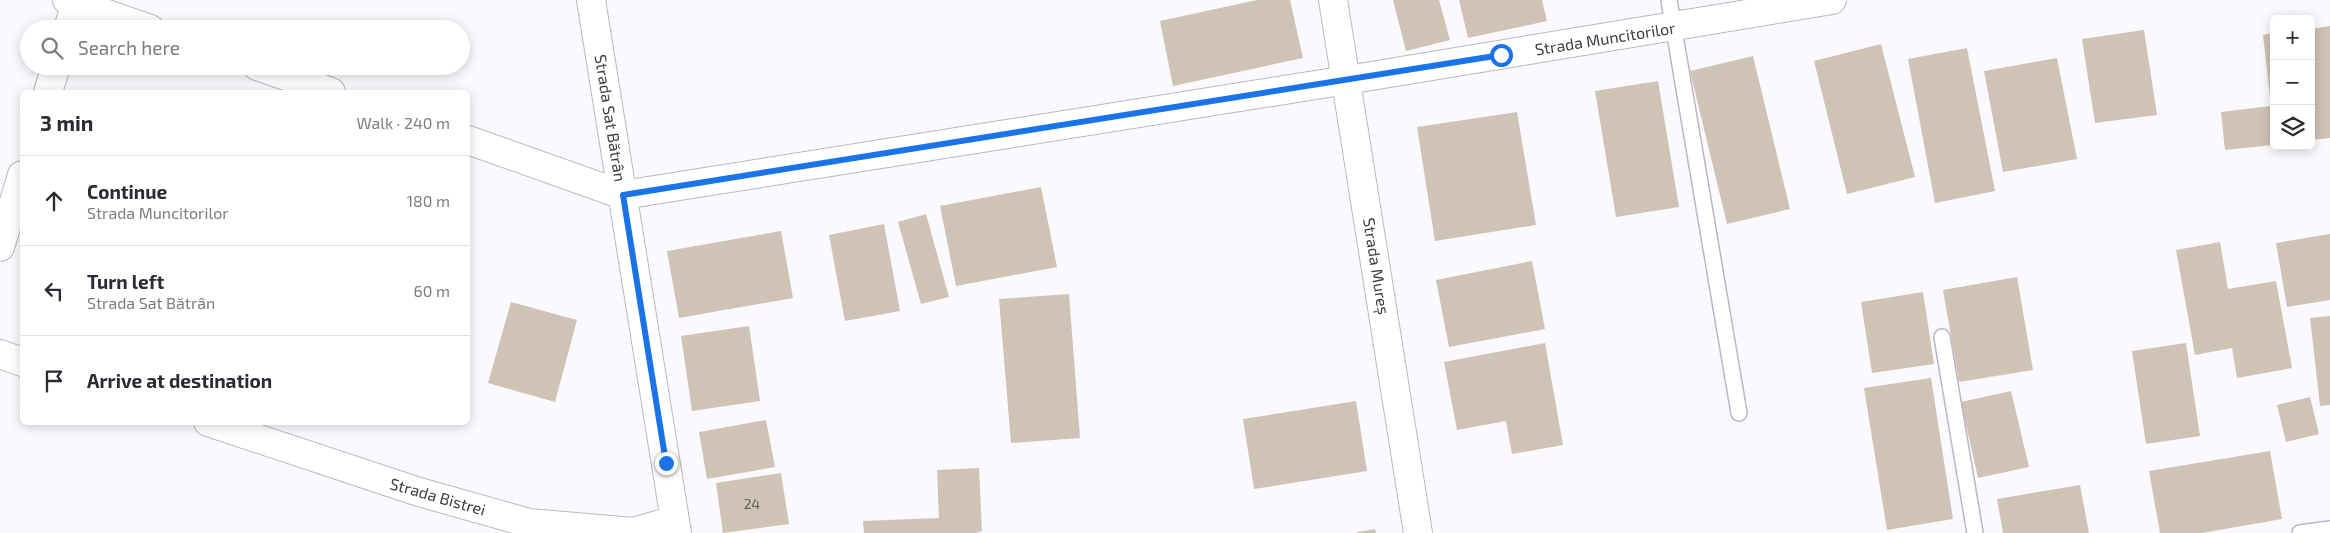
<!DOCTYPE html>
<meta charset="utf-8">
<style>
body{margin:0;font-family:"Exo 2",sans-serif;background:#f7f7f7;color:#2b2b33}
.controls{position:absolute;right:15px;top:15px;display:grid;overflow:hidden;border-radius:8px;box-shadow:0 2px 12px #0003}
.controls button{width:45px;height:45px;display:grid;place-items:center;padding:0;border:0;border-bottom:1px solid #e1e1e2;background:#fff;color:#2b2b33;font:25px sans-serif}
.stop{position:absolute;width:15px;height:15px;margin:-11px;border:4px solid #1a73e8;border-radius:50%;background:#fff}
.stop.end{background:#1a73e8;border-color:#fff;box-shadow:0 1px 5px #0008}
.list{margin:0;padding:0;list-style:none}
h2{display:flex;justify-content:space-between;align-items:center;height:65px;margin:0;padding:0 20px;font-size:21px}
h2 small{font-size:16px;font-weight:400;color:#7c7c81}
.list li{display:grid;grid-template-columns:32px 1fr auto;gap:15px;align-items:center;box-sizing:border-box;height:90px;padding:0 20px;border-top:1px solid #e1e1e2}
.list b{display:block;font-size:19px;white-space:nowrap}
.list p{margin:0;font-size:16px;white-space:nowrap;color:#7c7c81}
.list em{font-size:16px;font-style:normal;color:#7c7c81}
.icon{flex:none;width:28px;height:28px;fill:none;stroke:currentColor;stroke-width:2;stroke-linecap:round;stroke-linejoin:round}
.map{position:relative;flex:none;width:2330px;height:533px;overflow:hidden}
.search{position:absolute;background:#fff;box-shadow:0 2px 12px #0003;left:20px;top:20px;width:450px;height:55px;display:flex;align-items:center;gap:12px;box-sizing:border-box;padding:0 18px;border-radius:28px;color:#7c7c81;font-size:19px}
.panel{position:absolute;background:#fff;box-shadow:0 2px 12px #0003;left:20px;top:90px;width:450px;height:335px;border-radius:8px}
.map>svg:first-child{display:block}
</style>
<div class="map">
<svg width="2330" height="533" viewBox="0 0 2330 533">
<rect width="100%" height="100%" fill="#fbf8fe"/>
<path fill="#cfc3b5" d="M1257,0H1290L1303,58L1173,86L1160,21Z
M1393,0H1439L1450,40L1406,51Z
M1459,0H1542L1547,21L1468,38Z
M2330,26V138L2311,140V29Z
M2144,30L2157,115L2095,123L2082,39Z
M2274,33V145L2225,150L2221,112L2271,106L2263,35Z
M1881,44L1915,177L1847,194L1814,61Z
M1967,48L1995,191L1935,203L1908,59Z
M1753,56L1790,209L1727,224L1690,71Z
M2057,58L2077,159L2003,172L1984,71Z
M1658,81L1679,207L1616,217L1595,91Z
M1517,112L1536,225L1435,241L1417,127Z
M1041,187L1057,267L956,286L940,206Z
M926,214L949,297L921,304L898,222Z
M884,224L900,311L845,321L829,235Z
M781,231L793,298L679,318L667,251Z
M2330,234V300L2287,307L2276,243Z
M2220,242L2228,289L2276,281L2292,368L2237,378L2232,348L2195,355L2176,250Z
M1532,261L1545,329L1449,347L1436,280Z
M2017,277L2033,370L1959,382L1943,290Z
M1923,292L1934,364L1872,373L1861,302Z
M1069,294L1080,438L1011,443L999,299Z
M511,302L577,320L555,402L488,383Z
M2330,316V405L2320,406L2310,318Z
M749,326L760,401L692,411L681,336Z
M1545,343L1563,445L1512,454L1506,421L1457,430L1444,362Z
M2186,343L2200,436L2146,444L2132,351Z
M1931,378L1953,519L1887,530L1864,388Z
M2011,391L2029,467L1978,478L1961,402Z
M2310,397L2319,434L2286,442L2277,405Z
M1356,401L1367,471L1254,489L1243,419Z
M766,420L775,467L707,479L699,432Z
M2270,451L2282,519L2202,533H2160L2149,471Z
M979,468L982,531L976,533H864L863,521L939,518L937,470Z
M781,473L789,524L723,533L716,483Z
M2080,485L2089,533H2003L1997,499Z
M1375,529L1376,533H1357V532Z"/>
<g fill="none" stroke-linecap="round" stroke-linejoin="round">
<defs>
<path id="service" d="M1669,0L1739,413
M1942,337L1975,533
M2300,533L2330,529"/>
<path id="minor" d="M67,0L150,29
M591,0L677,533
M1333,0L1418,533
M68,29L76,3
M257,66L331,92
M48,92L56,66
M468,140L623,195L1347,80L1832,0
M0,247L22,175
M0,354L22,362
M208,422L419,492L529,523L633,532L675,520"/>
</defs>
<use href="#service" stroke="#bdb5c4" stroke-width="18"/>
<use href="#minor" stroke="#bdb5c4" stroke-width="30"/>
<use href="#service" stroke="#fff" stroke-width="15"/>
<use href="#minor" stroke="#fff" stroke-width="28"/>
</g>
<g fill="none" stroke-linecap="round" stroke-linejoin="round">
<path stroke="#1a73e8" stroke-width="6" d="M666,463L623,195L1501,55"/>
</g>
<g text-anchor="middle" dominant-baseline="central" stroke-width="4" stroke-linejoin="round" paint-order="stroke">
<g font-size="14" fill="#625d5e">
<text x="752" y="503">24</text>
</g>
<g font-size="16" fill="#3e3b41" stroke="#fff">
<text transform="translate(1605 38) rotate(-9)">Strada Muncitorilor</text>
<text transform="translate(611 118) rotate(81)">Strada Sat Bătrân</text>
<text transform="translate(1377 266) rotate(81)">Strada Mureș</text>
<text transform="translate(438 496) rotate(16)">Strada Bistrei</text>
</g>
</g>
</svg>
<div class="controls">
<button>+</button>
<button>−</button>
<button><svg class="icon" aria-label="layers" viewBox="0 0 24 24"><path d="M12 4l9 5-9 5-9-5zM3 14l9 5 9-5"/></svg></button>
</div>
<div class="stop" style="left:1501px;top:55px"></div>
<div class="stop end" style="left:666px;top:463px"></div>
<div class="search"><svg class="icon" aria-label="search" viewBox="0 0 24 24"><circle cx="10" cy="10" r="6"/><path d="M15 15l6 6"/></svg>Search here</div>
<section class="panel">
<h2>3 min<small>Walk · 240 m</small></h2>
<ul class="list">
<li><svg class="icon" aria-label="ahead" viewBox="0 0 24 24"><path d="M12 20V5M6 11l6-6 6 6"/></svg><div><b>Continue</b><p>Strada Muncitorilor</p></div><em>180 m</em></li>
<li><svg class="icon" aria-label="left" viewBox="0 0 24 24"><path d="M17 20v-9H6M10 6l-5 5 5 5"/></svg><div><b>Turn left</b><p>Strada Sat Bătrân</p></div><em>60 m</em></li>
<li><svg class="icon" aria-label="arrive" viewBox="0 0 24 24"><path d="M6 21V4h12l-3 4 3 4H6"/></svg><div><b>Arrive at destination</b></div></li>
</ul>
</section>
</div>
